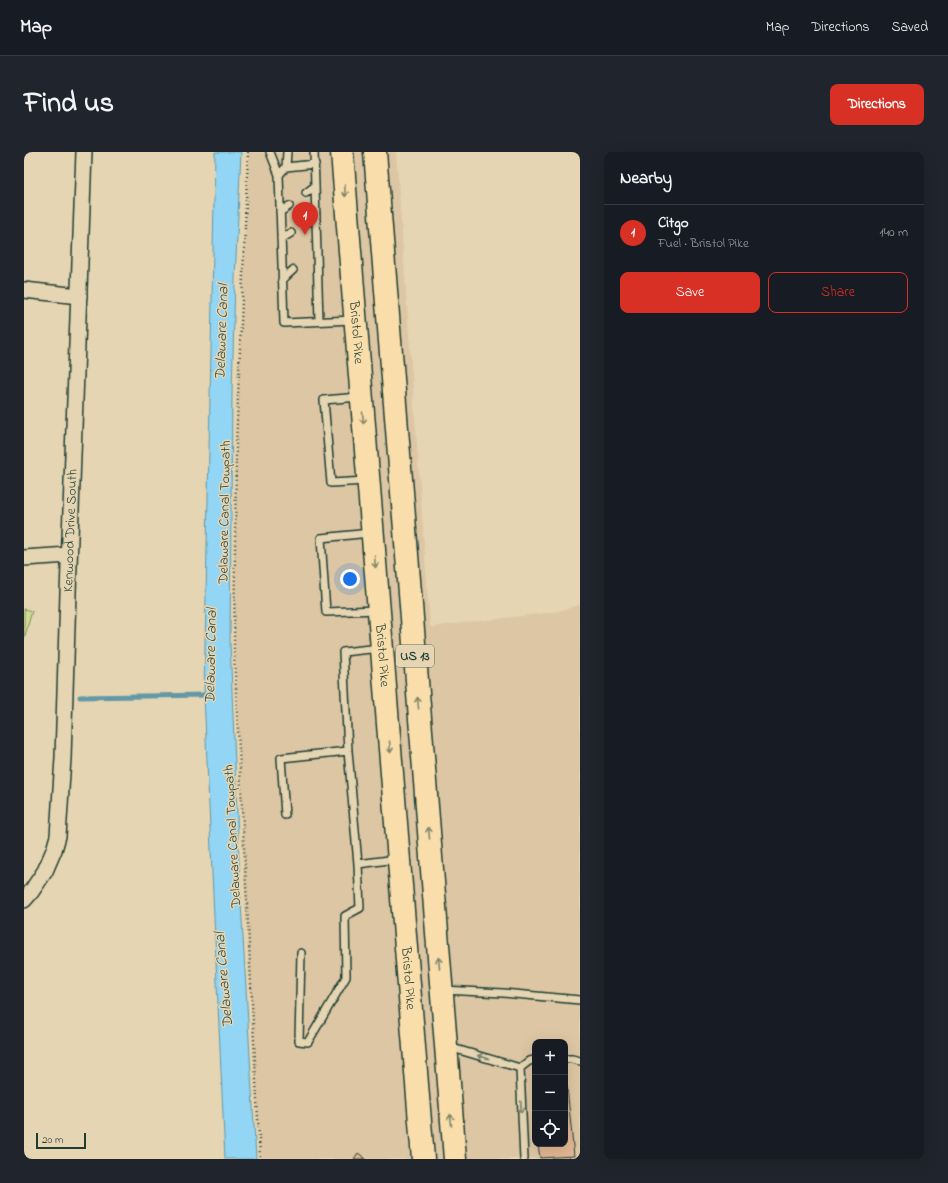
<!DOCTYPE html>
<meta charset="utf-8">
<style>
body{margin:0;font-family:"Indie Flower",sans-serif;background:#20242c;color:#f1f3f6}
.controls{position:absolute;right:12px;bottom:12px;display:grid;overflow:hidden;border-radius:8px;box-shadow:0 4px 16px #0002}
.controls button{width:36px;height:36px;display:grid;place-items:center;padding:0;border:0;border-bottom:1px solid #363941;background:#171b24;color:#f1f3f6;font:20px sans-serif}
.scale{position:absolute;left:12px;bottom:10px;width:50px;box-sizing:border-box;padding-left:4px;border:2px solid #1f3d34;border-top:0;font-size:11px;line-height:14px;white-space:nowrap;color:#1f3d34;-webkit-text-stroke:3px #e6d5b2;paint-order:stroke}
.you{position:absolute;left:326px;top:427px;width:14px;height:14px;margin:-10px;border:3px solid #fff;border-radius:50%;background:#1a73e8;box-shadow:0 0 0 6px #1a73e833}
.badge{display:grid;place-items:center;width:26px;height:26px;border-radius:50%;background:#d93025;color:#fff;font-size:13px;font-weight:700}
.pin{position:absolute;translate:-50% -33px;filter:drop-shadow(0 1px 2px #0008)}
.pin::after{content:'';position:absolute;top:21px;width:14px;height:12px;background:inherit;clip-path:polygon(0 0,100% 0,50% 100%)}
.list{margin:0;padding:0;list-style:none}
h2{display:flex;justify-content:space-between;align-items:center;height:52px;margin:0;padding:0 16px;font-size:17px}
h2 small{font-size:13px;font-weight:400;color:#9ea1a6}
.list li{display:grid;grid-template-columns:26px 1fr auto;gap:12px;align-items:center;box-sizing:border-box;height:56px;padding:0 16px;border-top:1px solid #363941}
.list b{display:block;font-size:15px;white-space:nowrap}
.list p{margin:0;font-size:13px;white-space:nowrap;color:#9ea1a6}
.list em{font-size:13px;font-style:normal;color:#9ea1a6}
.actions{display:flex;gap:8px;padding:12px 16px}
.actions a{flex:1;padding:9px 0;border:1px solid #d93025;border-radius:8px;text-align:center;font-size:14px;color:#d93025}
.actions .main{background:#d93025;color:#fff}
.icon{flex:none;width:22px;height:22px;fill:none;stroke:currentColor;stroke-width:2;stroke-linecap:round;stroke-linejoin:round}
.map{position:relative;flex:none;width:556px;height:1007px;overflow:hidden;border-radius:8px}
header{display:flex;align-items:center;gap:24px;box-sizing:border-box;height:56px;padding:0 20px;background:#171b24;border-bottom:1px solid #363941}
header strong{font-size:19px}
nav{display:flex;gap:22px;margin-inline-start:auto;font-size:14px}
.intro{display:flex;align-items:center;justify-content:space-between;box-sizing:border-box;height:96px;padding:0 24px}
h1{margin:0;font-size:28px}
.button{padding:10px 18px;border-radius:8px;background:#d93025;color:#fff;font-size:14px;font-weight:700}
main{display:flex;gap:24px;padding:0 24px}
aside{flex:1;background:#171b24;border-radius:8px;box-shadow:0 4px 16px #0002}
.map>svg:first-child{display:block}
</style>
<header>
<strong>Map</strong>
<nav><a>Map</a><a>Directions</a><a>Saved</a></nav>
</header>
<div class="intro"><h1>Find us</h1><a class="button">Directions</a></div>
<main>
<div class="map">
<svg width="556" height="1007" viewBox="0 0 556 1007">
<rect width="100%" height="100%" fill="#e6d5b2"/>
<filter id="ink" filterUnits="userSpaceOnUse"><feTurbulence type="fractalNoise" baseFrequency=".025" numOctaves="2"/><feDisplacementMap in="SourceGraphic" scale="8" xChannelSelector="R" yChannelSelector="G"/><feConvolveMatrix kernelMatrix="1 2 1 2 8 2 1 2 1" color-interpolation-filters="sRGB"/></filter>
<g filter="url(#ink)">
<path fill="#ddc6a3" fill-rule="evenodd" d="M224,0H372L406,475L531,460L556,453V1007H236L221,734L210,455L213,264ZM511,890H541V992H511Z"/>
<path fill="#cfdb8e" stroke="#778c61" d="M0,457L8,459L0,487Z"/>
<path fill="#92d5f4" stroke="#6498a7" d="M191,0H217L211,127L208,240L206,490L216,734L232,1007H201L180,543Z"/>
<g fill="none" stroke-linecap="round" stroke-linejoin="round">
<path stroke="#6498a7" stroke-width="5" d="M56,545L185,543"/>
</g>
<path fill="#e2b792" stroke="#1f3d34" d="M541,935H543L550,1004L516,1006L514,992H541Z
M334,1001L342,1007H330Z"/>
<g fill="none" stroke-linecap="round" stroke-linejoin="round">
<defs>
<path id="lane" d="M246,0L255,23
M263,0L262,15L255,23L260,171L329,168
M290,0L295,169
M262,15L291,12
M282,41L291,34
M256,60L265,54
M284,70L292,64
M257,87L267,81
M258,128L269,118
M335,245L300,248L307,331L342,329
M346,381L297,386L302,460L353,458
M356,496L319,500L324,599L334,712L373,707
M261,663L257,606L324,599
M277,801L275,889L284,890L322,825L321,764L336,756L334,712
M419,838L479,841L556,848
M425,895L496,916
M541,907H548L556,909
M496,916L500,1007
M496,916L505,909L511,908"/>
<g id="street">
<path d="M0,138L55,144"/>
<path d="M0,406L45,403"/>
<path id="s1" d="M0,748L7,740L21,719L30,698L34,684L39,606L44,441L60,0"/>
</g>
<g id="highway">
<path id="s2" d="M318,0L399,1007"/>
<path d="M351,0L431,1007"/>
</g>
</defs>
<use href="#lane" stroke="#1f3d34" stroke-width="10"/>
<use href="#street" stroke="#1f3d34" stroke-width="18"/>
<use href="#highway" stroke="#1f3d34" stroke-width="25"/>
<path stroke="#1f3d34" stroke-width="2.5" stroke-dasharray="1 3" stroke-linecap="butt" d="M224,0L212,293L210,500L236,1007"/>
<use href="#lane" stroke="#e6d5b2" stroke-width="7"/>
<use href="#street" stroke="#e6d5b2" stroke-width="15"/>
<use href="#highway" stroke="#f9deab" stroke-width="22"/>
</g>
<defs><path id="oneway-shaft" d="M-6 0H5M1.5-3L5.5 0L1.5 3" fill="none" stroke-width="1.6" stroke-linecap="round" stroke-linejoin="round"/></defs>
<g stroke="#81856a">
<use href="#oneway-shaft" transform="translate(321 39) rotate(86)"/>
<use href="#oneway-shaft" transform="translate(339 266) rotate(85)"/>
<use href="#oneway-shaft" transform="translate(351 410) rotate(85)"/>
<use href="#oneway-shaft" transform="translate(394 551) rotate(-95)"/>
<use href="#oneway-shaft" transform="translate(366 595) rotate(85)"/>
<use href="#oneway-shaft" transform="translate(405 681) rotate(-95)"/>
<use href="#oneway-shaft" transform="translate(415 811) rotate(-95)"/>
<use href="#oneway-shaft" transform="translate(427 968) rotate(-95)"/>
</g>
<g stroke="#79816d">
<use href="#oneway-shaft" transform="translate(459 905) rotate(-164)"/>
<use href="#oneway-shaft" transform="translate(497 955) rotate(88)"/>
</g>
</g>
<g text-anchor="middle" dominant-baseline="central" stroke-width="3" stroke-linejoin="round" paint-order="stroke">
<rect fill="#e6d5b2" stroke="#5b6b5a" stroke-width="1" x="372" y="493" width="38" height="22" rx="3"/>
<g font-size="13" font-weight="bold" fill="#1f3d34">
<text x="391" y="504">US 13</text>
</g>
<g font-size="14" fill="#1f3d34" stroke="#e6d5b2">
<text stroke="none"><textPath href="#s2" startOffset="181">Bristol Pike</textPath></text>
<text transform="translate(201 360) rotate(-89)">Delaware Canal Towpath</text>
<text stroke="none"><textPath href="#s1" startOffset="379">Kenwood Drive South</textPath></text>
<text stroke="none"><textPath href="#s2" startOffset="505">Bristol Pike</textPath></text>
<text transform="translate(209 684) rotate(-93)">Delaware Canal Towpath</text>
<text stroke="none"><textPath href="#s2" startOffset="829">Bristol Pike</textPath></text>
</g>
<g font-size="15" font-style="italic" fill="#2a4c47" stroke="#e6d5b2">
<text transform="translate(198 180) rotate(-88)">Delaware Canal</text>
<text transform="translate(187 504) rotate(-89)">Delaware Canal</text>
<text transform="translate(200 828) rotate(-95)">Delaware Canal</text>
</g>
</g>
</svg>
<div class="controls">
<button>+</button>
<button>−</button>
<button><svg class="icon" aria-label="locate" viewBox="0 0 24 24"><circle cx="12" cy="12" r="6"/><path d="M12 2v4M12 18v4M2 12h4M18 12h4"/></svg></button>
</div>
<div class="scale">20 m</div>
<div class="you"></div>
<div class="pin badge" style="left:281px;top:83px">1</div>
</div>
<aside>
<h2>Nearby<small></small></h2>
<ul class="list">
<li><span class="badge">1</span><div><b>Citgo</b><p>Fuel · Bristol Pike</p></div><em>140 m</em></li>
</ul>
<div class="actions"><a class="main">Save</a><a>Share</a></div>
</aside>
</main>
